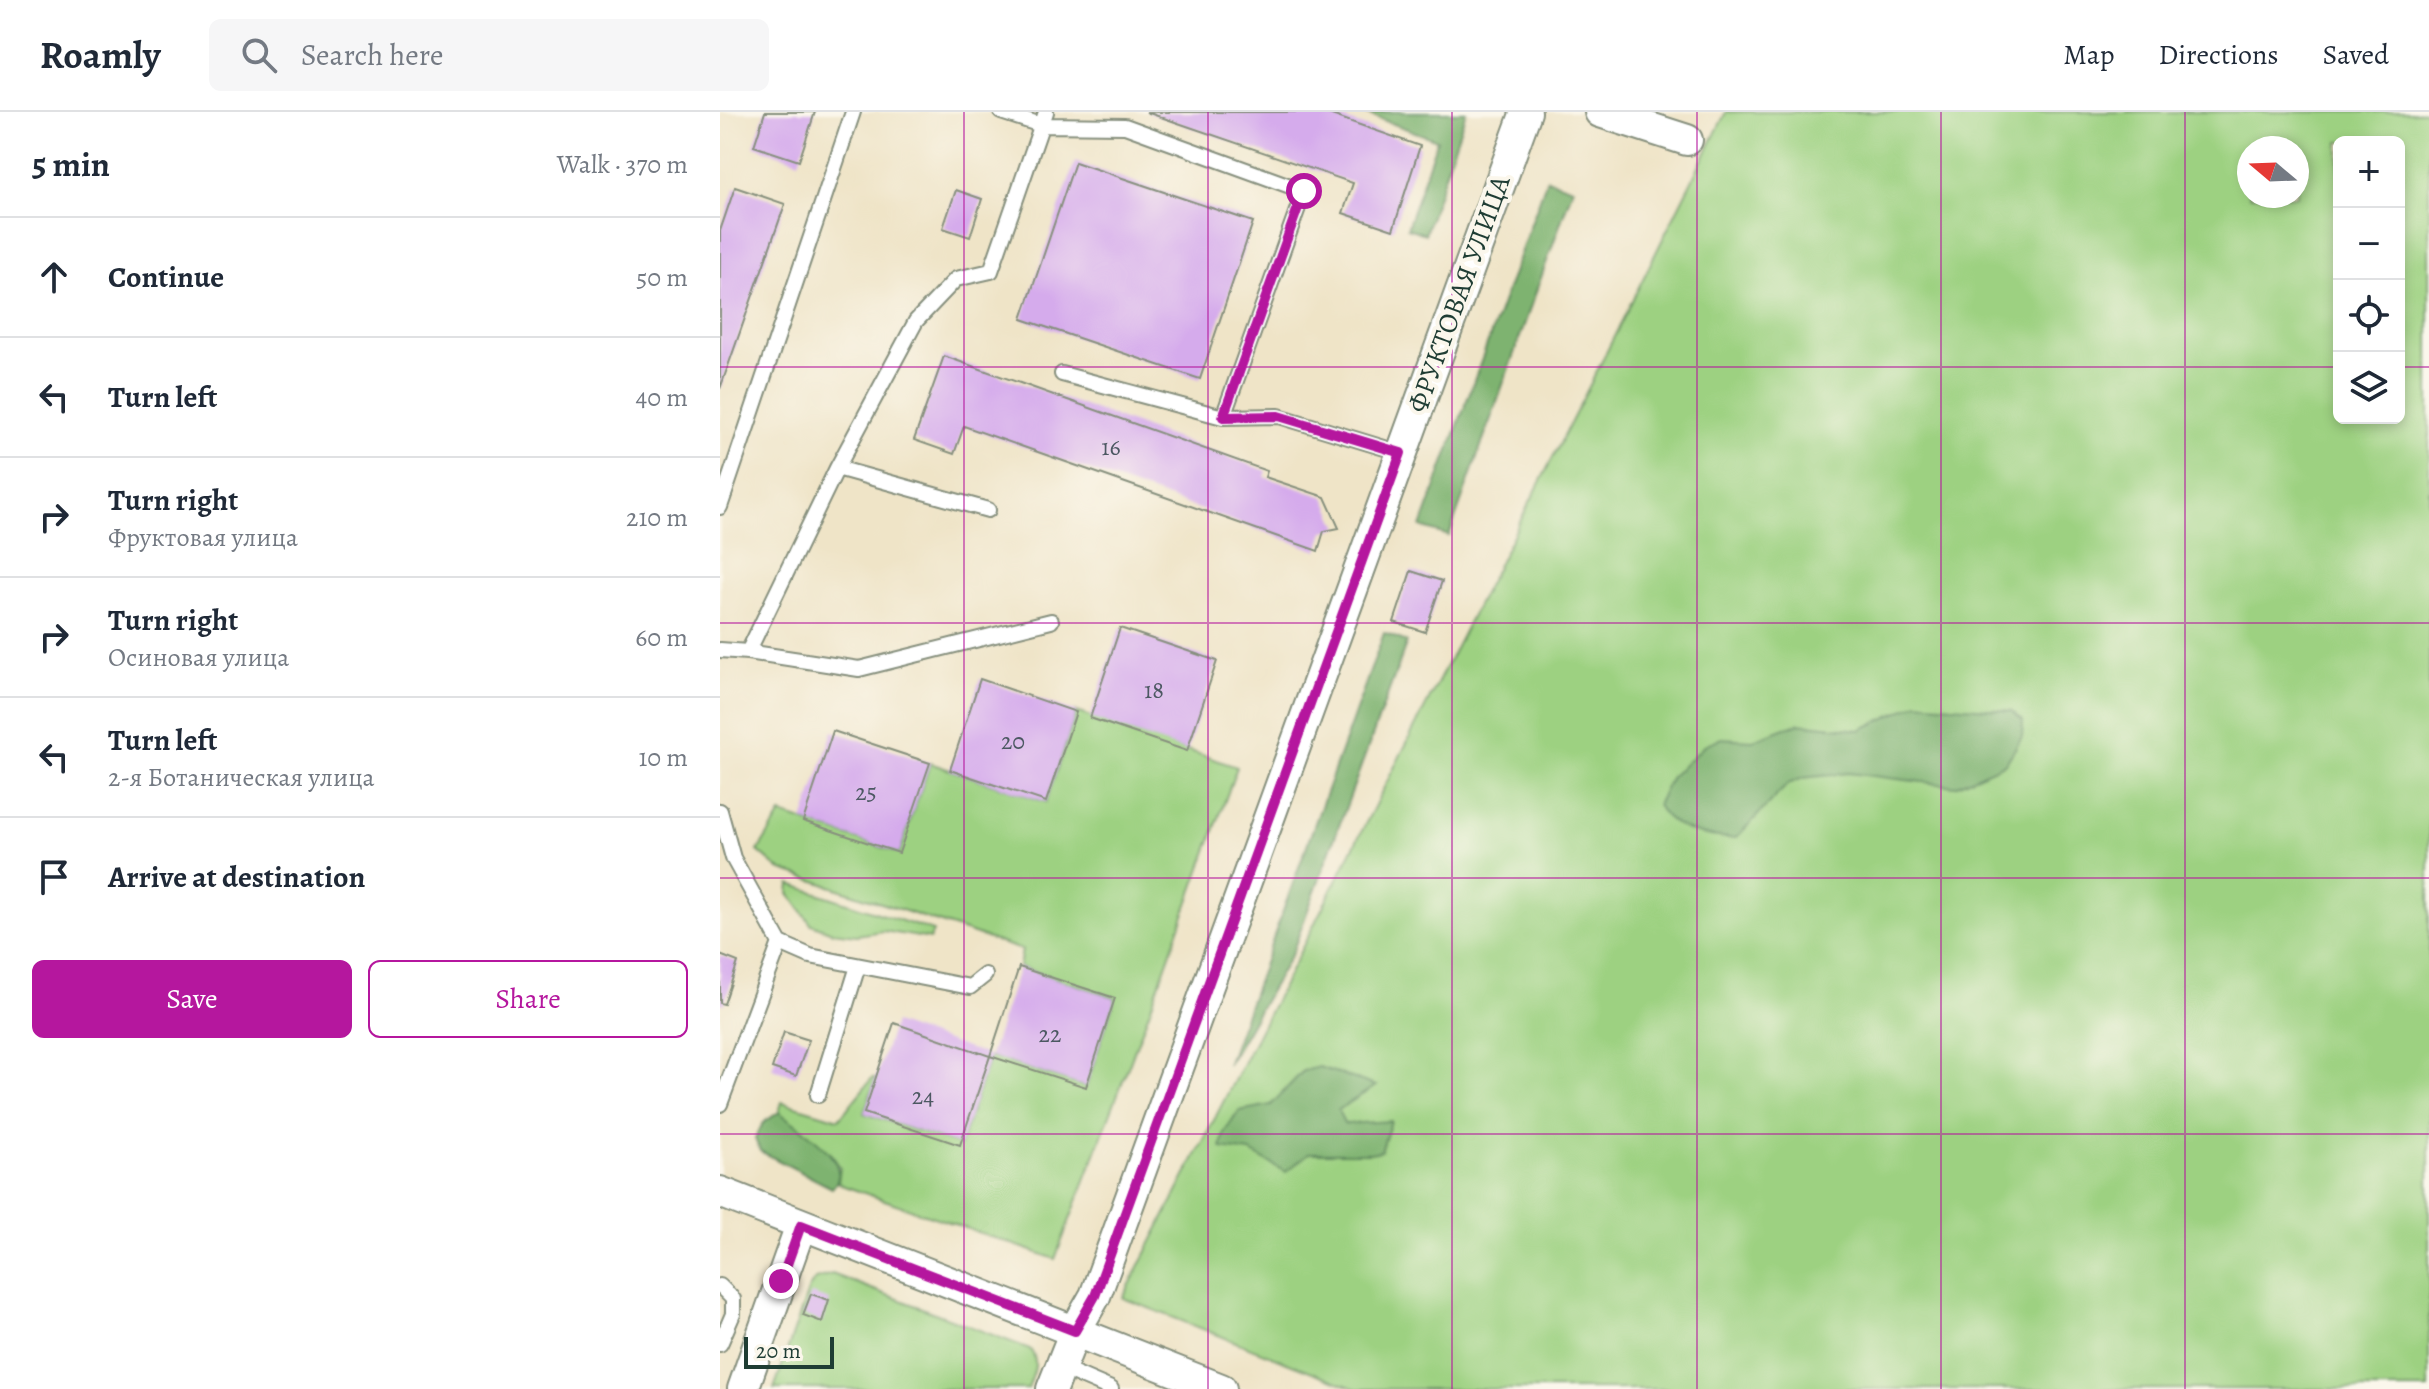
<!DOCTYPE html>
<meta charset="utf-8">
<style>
body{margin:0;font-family:Alegreya,serif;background:#f6f6f7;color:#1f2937}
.controls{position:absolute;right:24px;top:24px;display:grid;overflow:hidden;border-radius:12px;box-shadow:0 4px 12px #0003}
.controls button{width:72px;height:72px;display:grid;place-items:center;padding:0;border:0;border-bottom:2px solid #e0e1e3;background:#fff;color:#1f2937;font:40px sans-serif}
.compass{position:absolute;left:1517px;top:24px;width:72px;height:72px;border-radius:50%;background:#fff;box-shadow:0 4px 12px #0003;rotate:289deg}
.scale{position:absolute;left:24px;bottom:20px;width:90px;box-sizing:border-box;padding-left:8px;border:4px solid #1f3d34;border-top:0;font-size:22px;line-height:28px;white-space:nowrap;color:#1f3d34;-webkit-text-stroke:6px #fbf7ec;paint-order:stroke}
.stop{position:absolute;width:24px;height:24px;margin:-18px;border:6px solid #b5179e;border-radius:50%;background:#fff}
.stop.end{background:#b5179e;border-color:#fff;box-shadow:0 2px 8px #0008}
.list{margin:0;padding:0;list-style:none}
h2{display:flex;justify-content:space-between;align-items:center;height:104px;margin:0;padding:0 32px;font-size:34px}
h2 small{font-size:26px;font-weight:400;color:#747a83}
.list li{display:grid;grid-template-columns:52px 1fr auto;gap:24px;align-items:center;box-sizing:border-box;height:120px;padding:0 32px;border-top:2px solid #e0e1e3}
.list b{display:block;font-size:30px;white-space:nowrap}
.list p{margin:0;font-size:26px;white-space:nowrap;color:#747a83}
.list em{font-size:26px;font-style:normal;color:#747a83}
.actions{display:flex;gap:16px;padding:24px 32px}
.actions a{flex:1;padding:18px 0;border:2px solid #b5179e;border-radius:12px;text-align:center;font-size:28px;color:#b5179e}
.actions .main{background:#b5179e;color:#fff}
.icon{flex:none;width:44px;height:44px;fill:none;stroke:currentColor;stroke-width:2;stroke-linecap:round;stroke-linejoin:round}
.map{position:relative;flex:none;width:1709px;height:1277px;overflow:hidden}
header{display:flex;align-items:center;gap:48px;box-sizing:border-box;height:112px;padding:0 40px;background:#fff;border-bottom:2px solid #e0e1e3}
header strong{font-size:38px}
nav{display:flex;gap:44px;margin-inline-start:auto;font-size:28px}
.search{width:560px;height:72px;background:#f6f6f7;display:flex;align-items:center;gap:20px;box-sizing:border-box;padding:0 28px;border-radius:12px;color:#747a83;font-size:30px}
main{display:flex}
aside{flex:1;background:#fff}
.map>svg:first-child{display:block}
</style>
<header>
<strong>Roamly</strong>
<div class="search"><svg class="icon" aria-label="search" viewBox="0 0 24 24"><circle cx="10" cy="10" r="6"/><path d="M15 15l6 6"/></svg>Search here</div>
<nav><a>Map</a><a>Directions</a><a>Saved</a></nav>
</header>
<main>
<aside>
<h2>5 min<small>Walk · 370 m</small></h2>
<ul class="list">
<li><svg class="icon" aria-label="ahead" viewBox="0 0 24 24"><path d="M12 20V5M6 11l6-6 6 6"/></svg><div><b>Continue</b></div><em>50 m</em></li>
<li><svg class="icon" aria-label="left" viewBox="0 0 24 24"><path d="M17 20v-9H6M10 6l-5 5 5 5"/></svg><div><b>Turn left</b></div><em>40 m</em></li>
<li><svg class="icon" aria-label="right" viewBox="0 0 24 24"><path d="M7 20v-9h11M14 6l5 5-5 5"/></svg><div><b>Turn right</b><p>Фруктовая улица</p></div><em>210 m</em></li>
<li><svg class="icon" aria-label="right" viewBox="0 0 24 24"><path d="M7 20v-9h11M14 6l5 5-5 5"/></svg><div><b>Turn right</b><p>Осиновая улица</p></div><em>60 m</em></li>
<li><svg class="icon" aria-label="left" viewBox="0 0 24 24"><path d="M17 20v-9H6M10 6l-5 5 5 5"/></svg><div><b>Turn left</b><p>2-я Ботаническая улица</p></div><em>10 m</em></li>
<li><svg class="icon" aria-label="arrive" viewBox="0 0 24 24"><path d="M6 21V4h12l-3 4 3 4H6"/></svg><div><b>Arrive at destination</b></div></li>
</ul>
<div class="actions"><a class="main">Save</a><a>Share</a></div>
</aside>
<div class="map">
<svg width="1709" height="1277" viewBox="0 0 1709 1277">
<rect width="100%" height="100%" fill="#fbf7ec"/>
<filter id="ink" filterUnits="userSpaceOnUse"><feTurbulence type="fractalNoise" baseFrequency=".0125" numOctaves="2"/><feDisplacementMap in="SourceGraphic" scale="16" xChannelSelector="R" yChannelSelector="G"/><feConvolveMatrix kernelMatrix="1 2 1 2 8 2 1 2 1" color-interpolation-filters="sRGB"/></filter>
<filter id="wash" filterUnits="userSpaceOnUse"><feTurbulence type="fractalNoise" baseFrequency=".006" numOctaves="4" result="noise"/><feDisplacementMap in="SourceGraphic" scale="32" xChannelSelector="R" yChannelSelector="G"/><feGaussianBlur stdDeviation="1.8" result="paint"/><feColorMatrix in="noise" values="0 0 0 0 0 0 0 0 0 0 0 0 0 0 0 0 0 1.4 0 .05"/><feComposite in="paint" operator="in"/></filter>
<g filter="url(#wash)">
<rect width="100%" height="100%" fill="#efe4c7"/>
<path fill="#9dd181" stroke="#5e875a" stroke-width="2" fill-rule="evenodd" d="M1006,0H1709V1277H636L403,1186L876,261ZM1619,30H1679V306H1619ZM1529,36H1577V84H1529Z
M356,600L517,655L434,887L335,1147L124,1074L118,1070L120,1055L111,1042L59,1000L62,990L119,1007L152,966H156L144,1001L240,1033L270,944L366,975L395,886L299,855L302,838L59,757L38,739L61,702L179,741L210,651L326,690Z
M70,772L213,819L210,827L163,819L137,823L112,820L91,812L69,781Z
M112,1162L310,1237C320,1251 313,1262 308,1277H54L89,1176L95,1167Z"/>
<path fill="#7eb36f" stroke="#4e7852" stroke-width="2" d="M641,0H746L705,122L687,116L717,28Z
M827,67L853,76L729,424L701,415Z
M664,521L687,530L572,841L507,953Z
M1198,591L1292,599L1303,609L1302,625L1286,651L1235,674L1128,661L1083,666L1068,672L1016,726C988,726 951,719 937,693L951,665L986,632L1001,626L1033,628L1079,611L1140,618Z
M599,955L656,974L618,998L624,1012L671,1009L661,1039L650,1041H589L566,1060L530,1040L501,1036L504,1021L519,999L551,993L583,959Z
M59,1000C78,1015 138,1050 112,1076L40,1039L35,1027L43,1011Z"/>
<g id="blocks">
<path fill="#d5abec" d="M45,0H95L79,49L34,34Z
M426,0H603L700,34L673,118L623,101L633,71Z
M355,50L533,110L480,267L302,207Z
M15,75L65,92L0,277V119Z
M236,78L262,87L250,125L223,116Z
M224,244L547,359L545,365L605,385L619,416L604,419L598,439L244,314L234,342L194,328Z
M691,459L722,469L705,520L674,510Z
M400,516L497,549L467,639L370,606Z
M260,567L356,600L326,690L230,658Z
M113,619L210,651L179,741L83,709Z
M0,843L18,850L4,892L0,891Z
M299,855L395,886L366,975L270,944Z
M174,911L270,944L240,1033L144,1001Z
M64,920L89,928L76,964L52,956Z
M91,1182L109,1188L102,1210L83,1203Z"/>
</g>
</g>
<g filter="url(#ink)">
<use href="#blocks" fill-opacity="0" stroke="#87907e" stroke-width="2"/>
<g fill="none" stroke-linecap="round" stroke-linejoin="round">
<defs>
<path id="service" d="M281,0L321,13L405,14L584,79L503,305
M342,262L503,305L559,304L681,341
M117,356L268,398
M0,395L133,0
M0,538L28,540L117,356L196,209L236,167L271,159L326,0
M28,540L139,557L331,509
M0,699L13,746L60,831L0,992
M60,831L90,844L250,875L265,863
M98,983L138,854
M0,1174L13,1187V1202L0,1232
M340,1255L391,1277"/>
<path id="minor" d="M880,0L967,28
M0,1080L501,1277
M23,1277L81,1113
M332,1277L355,1219L375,1184L806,0"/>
</defs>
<use href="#service" stroke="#87907e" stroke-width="18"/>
<use href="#minor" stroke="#87907e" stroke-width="34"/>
<use href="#service" stroke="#fff" stroke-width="14"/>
<use href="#minor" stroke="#fff" stroke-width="30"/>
</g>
</g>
<g fill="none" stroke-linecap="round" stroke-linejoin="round" filter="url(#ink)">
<path stroke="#b5179e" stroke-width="10" d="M61,1169L81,1113L355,1219L375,1184L681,341L559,304L503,305L584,79"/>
</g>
<path fill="none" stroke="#b5179e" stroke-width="2" stroke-opacity="0.55" d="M244,0V1277M488,0V1277M732,0V1277M977,0V1277M1221,0V1277M1465,0V1277M0,255H1619M1679,255H1709M0,511H1709M0,766H1709M0,1022H1709"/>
<g text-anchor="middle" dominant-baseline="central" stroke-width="8" stroke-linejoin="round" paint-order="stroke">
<g font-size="24" fill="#4c5862">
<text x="391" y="335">16</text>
<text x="434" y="578">18</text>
<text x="293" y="629">20</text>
<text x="146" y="680">25</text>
<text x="330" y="922">22</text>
<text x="203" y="984">24</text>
</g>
<g font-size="28" fill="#1f3d34" stroke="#fbf7ec">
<text transform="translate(739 182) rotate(-70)">ФРУКТОВАЯ УЛИЦА</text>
</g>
</g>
</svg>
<div class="controls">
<button>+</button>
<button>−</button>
<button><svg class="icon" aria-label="locate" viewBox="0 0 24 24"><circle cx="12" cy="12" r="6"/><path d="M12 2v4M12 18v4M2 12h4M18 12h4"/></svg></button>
<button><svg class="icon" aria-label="layers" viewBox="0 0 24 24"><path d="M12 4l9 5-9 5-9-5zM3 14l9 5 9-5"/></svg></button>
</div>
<svg class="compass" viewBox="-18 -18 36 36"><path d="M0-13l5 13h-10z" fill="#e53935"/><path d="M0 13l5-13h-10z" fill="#747a83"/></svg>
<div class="scale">20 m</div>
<div class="stop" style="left:584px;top:79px"></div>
<div class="stop end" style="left:61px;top:1169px"></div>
</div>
</main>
